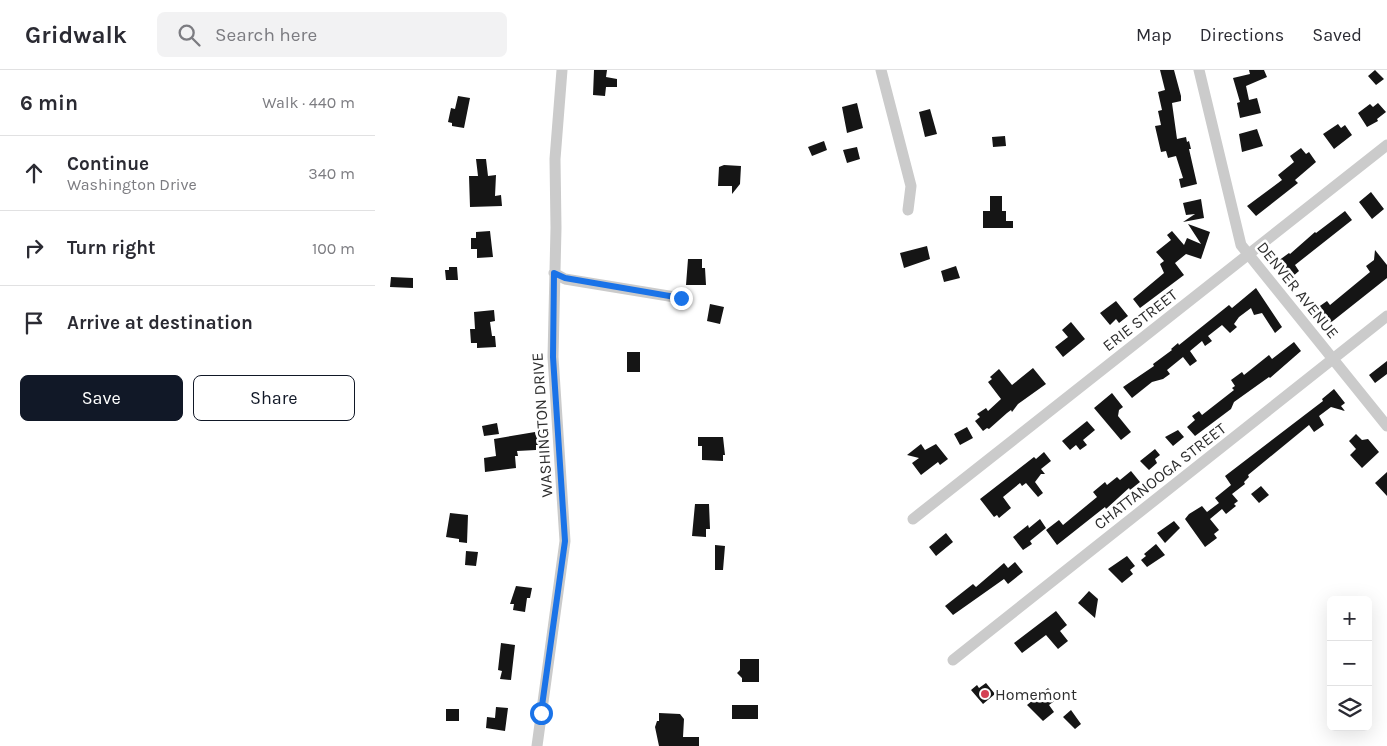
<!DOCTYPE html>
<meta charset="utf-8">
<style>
body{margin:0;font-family:Karla,sans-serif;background:#f2f2f3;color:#2b2b33}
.controls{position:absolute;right:15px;bottom:15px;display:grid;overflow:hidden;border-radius:8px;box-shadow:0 5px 20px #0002}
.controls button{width:45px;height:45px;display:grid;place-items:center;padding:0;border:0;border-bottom:1px solid #e1e1e2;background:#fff;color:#2b2b33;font:25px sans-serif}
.stop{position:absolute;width:15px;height:15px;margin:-11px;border:4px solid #1a73e8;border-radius:50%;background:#fff}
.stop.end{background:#1a73e8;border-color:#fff;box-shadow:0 1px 5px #0008}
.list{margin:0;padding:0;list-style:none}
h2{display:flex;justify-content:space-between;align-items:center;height:65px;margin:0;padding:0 20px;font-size:21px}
h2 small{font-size:16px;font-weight:400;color:#7c7c81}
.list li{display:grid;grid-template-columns:32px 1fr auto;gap:15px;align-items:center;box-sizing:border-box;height:75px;padding:0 20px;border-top:1px solid #e1e1e2}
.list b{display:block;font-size:19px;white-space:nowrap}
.list p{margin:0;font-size:16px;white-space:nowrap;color:#7c7c81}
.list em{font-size:16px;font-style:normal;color:#7c7c81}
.actions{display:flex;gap:10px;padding:15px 20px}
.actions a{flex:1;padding:11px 0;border:1px solid #111827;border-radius:8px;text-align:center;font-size:18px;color:#111827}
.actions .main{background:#111827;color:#fff}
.icon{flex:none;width:28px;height:28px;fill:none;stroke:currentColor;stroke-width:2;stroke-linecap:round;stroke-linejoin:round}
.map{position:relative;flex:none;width:1012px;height:676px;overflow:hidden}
header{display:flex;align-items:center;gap:30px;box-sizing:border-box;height:70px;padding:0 25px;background:#fff;border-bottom:1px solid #e1e1e2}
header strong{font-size:24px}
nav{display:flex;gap:28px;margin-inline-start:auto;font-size:18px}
.search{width:350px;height:45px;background:#f2f2f3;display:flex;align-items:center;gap:12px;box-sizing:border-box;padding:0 18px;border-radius:8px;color:#7c7c81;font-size:19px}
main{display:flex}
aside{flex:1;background:#fff}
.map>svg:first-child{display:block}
</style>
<header>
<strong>Gridwalk</strong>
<div class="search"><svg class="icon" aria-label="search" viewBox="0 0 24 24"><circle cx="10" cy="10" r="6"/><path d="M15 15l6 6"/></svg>Search here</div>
<nav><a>Map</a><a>Directions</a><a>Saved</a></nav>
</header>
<main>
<aside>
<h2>6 min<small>Walk · 440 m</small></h2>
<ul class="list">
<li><svg class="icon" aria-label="ahead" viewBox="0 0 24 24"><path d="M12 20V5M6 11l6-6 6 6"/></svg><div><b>Continue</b><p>Washington Drive</p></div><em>340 m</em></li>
<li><svg class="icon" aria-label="right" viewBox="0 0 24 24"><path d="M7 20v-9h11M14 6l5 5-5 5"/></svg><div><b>Turn right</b></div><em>100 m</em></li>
<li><svg class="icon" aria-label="arrive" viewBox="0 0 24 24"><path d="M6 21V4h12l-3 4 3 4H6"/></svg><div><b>Arrive at destination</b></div></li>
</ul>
<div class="actions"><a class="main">Save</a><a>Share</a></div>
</aside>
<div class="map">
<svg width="1012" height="676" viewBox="0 0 1012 676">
<rect width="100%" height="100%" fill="#fff"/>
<path fill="#151515" d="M219,0H232L231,7L242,9V17H231L230,26L218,25Z
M785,0H799L806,26V31L797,33L802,69L811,67L812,72L814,71L816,79H814L822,114L806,118L804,109L808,108L801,86L793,88L791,81L786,82L780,56L786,55L783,41L787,40L783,22L790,20Z
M874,0H889L892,7L871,16L874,30L882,28L886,43L865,48L862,33L865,32L858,8L875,4Z
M1000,0L1009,9L1001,15L993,6Z
M83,26L95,28L89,58L77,56V53L73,52L76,38L80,39Z
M482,33L488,58L472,63L467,37Z
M1003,33L1011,42L1002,49L1003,51L992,57L983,43L995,34L998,37Z
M555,39L562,64L550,67L544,42Z
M963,54L966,58L970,55L977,65L959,79L948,64Z
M882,59L888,76L867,82L864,64Z
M630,66L631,76L618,77L617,67Z
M449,71L452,80L437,86L433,77Z
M482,77L485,89L472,93L468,80Z
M926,78L931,84L934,82L941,92L920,110L923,113L881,146L872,136L907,110L903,105L919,92L915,86Z
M101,89H111L113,106L121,105L120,126L126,125L127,136L95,137L94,106H103Z
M349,95L366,96L365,114L357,124V116H343L344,97Z
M996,122L1009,139L997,149L984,132Z
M615,126H627V141H631V151H638V158H608V141H615Z
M826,129L829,148L808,152L820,144L811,145L808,133Z
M970,141L977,150L920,195L924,201L917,207L903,191L914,183L915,184L940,162L941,163Z
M813,154L835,162L826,189L811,184L800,193L809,205L765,238L758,229L789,203L785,194L789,191L781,182L796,170L792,165L797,161L809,175L812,168L826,174Z
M115,161L118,187L102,188V179H96V168H101V162Z
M552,176L555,189L529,198L525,183Z
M1000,180L1012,195V208L954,254L942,238L952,231L955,235L995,202L991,196L999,190Z
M313,189H327V198H330L331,215H311Z
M581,196L585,208L569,212L566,201Z
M74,197H82L83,210H71L70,200H74Z
M16,207L38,208V218L15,217Z
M881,218L907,257L900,263L887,243L879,245L876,238L864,247L859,254L862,257L855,263L847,255L833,266L837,271L830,276L827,271L815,281L822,291L815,296L808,287L792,300L795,304L788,309L777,312L757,328L748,317L779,296L778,294L797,280L796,279L803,273L804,275L854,235L857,238Z
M741,231L753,246L744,253L741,249L735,255L725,243Z
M335,234L349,237L345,254L332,251Z
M119,240L120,251L115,252L117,266H120L121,277L102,278V273H96L95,259H100L99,242Z
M696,252L710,269L688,287L680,277L693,267L687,260Z
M919,272L926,281L895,308L894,307L859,332L856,339L820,366L812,357L820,350L817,346L824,341L827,345L859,320L857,318L860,316L856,310L867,302L869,305L894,285L897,289Z
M252,282H265V302H252Z
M1012,291V304L1000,313L994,305Z
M658,298L671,314L643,334L637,342L636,340L632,343L614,359L612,358L608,361L600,351L605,347L602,344L611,338L613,341L626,329L613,312L617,309L615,307L624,299L637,315Z
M959,319L970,333L966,336L970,341L956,337L944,346L949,355L939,362L934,355L873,405L874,407L869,412L870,414L857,424L863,431L859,434L861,436L851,444L847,439L835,449L844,460L839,464L842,468L830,477L810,449L814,444L827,436L832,442L844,433L840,428L856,415L850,406L948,331L947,329Z
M737,323L748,337L744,340L743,346L756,362L746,370L719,338Z
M712,351L720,360L708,370L712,375L705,380L701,375L695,380L687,371Z
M122,353L124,364L109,366L107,356Z
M592,357L598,368L585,375L579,364Z
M803,360L809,367L798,376L790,367Z
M160,362L164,375H161V380L142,381L143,386H140L141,398L110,402L109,388L121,386L119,369Z
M981,364L987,370L993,369L1004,382L987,398L975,385L981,379L974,371Z
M323,367H348L350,385H348V391L327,390V376H323Z
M546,374L550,380L561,374L573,389L565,395L563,392L546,405L537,393L544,388L532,385Z
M780,379L785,385L780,389L782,393L774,400L765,391Z
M669,382L676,391L666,399L670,404H666L660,412L668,423L663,427L651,413L647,416L645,413L628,427L636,438L624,448L622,445L619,447L605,429L659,387L661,389Z
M756,401L765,412L755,420L754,418L731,439L730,437L682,475L671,460L684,450L688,455L722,427L718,422L730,412L732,415L742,407L745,410Z
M1012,402V426L1000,413Z
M886,416L894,425L884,433L876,424Z
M320,434H334L335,459H331V467L317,466Z
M75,443L93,445L92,473L84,472V469L71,467Z
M665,449L671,458L655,471L657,474L648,480L638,467L653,455L654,458Z
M799,451L805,458L790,473L782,463Z
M571,463L578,472L561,486L554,477Z
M781,474L790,485L772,497L766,490L771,486L769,484Z
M340,475L350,476L348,500H340Z
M91,481L103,482L101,496L90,495Z
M752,486L760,496L755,500L758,504L747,513L733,499Z
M640,492L648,502L633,514L629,509L578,545L570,536L598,514L601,517L629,493L633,498Z
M141,516L157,518L155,528H152L150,542L138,540L139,534H135Z
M714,521L723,529L720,548L703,533Z
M681,541L692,555L685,561L693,571L683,579L671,565L647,583L639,573Z
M126,573L140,575L136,610L125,609L127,601L123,600Z
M365,589H384V612H367V608L362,603L365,600Z
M611,613L620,624L608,634L596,620L602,615L604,618Z
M673,618L682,629L674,635L679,642L668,651L652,635Z
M357,635H383V649H357Z
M121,637L133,638L130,661L111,658L112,647L120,648Z
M71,639H84V651H71Z
M696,640L706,654L700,659L688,647Z
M284,643L305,644L309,649L308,667H324V676H284L280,657L282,651H284Z"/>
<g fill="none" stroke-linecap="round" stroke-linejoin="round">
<path stroke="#cbcbcb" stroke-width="11" d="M506,0L536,116L533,140
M824,0L866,175L1012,356
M179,203L190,209L306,228
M538,449L1012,75
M578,590L1012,246
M162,676L190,471L178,287L181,158L180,89L187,0"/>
</g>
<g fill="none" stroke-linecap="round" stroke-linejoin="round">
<path stroke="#1a73e8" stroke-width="6" d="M166,643L190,471L178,287L179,203L190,208L306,228"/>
</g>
<circle fill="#d44154" stroke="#fff" stroke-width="2" cx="610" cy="624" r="5"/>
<g text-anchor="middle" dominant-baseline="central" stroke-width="5" stroke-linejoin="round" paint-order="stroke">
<g font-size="16" fill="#2e2e2e" stroke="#fff">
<text transform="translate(923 220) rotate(51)">DENVER AVENUE</text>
<text transform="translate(765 250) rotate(-38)">ERIE STREET</text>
<text transform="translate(167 355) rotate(-94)">WASHINGTON DRIVE</text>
<text transform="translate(785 406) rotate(-38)">CHATTANOOGA STREET</text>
</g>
<g font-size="16" fill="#2e2e2e" stroke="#fff" text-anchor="start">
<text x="620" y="624">Homemont</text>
</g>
</g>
</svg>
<div class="controls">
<button>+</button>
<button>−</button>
<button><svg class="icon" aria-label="layers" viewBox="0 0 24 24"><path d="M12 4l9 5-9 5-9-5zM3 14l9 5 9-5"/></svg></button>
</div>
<div class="stop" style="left:166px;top:643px"></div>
<div class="stop end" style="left:306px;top:228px"></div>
</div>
</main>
